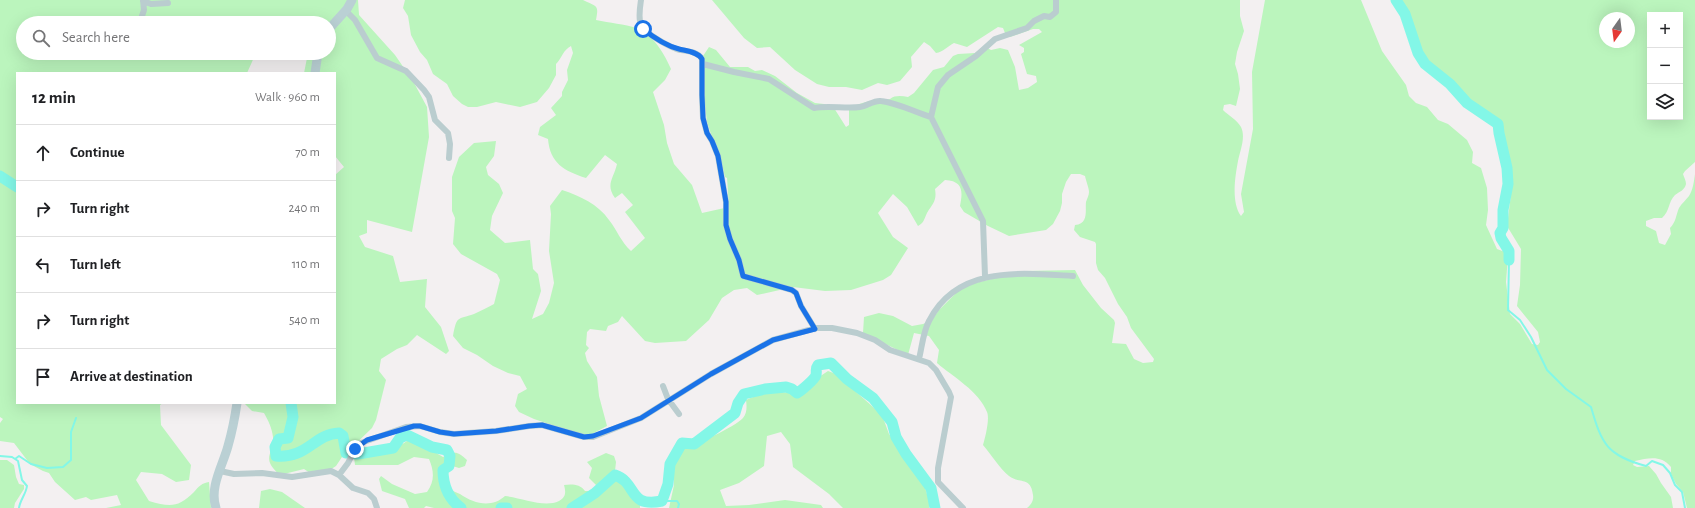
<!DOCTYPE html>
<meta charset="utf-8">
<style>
body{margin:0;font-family:"Alegreya Sans",sans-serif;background:#f6f6f6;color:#202124}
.controls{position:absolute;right:12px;top:12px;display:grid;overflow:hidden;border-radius:0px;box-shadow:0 4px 16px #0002}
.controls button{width:36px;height:36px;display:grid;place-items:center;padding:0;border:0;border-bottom:1px solid #e0e0e0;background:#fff;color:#202124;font:20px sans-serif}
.compass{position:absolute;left:1599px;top:12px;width:36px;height:36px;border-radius:50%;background:#fff;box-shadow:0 4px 16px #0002;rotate:194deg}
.stop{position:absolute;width:12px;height:12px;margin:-9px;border:3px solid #1a73e8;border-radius:50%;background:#fff}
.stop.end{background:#1a73e8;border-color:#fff;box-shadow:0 1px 4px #0008}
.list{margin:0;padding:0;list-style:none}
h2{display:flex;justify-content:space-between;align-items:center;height:52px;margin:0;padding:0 16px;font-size:17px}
h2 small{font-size:13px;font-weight:400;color:#757577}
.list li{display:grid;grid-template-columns:26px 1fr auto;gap:12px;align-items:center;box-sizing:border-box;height:56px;padding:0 16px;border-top:1px solid #e0e0e0}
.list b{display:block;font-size:15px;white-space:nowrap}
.list em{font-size:13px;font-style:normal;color:#757577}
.icon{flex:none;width:22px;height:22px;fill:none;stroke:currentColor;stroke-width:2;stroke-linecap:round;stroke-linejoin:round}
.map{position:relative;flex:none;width:1695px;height:508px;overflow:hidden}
.search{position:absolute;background:#fff;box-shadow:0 4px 16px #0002;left:16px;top:16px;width:320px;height:44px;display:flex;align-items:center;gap:10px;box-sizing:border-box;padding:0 14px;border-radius:22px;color:#757577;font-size:15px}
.panel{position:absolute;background:#fff;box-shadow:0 4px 16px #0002;left:16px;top:72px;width:320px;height:332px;border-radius:0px}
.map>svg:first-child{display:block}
</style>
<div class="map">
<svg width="1695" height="508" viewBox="0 0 1695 508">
<rect width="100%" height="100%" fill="#f3f0f1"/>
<path fill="#bbf5bd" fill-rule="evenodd" d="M0,0H358L359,15L395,55L413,81L427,107L429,137L412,232L367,220V233L359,236L365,247L393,256L400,282L427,279L425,307L441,327L449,351L446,354L417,335L407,345L397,349L381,359L379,371L386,380L376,420L372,428L342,457L336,466L322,475H313L304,469L280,475C260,458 274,454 273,437C272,428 268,420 264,413L252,411L244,403H335V175L344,167L335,156V73H304L308,53H329V23H23V53H256L247,73H17V403H163L160,405L161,425L191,465L189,480L176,482L162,474L141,472L136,480L149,501C170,507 178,508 194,492C199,486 202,483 209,482L211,508H106L121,505L117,495L91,500L86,497L75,500L55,482L49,473L43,471L30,464L14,443L0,441V423L3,419L0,417Z
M405,0H583C597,7 599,4 596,20C610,23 624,24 637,28C653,34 665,55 671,69L665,80L653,92L664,125L667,143L674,164L692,185L702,213L729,207L727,178L725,177L719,152L712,137L707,122L704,97L703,56L709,47L716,50L730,67H748L755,71L762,70L775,76L797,93L815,103L824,104L834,108L846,127L849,125V110C861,100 875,101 890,99C895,95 902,96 908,97L914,93L933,70L944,67L953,56L958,54L975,53L984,46L991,50L1000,48L1008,50L1015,67L1019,90L1028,88L1037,82L1036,76L1027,74L1021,54L1024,52V48L1019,45L1042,32L1039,29H1033L1010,37L1005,33L1003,28L998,27L967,47L954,43C948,46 943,52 936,53L930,46L924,42L911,57L912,67L900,81L887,85L878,83L862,90L846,87H829L817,84L795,70L770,47L757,48L744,38L712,0H1240V16L1244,31L1237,52L1235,64L1238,74L1240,89L1236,106L1230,104L1224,105L1223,110C1228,115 1237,120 1241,127C1246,137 1240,151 1238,161C1235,177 1231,202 1241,216L1244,212L1241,194L1253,129L1252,72L1265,0H1361L1382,51L1406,85L1409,96L1416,103L1427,107L1438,120L1448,124L1467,140L1473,152L1472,163L1481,168L1487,188L1488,210L1486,225L1497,249L1505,252L1508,256L1506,282L1510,314L1520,324L1532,344L1538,345L1540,342L1538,332L1517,306L1520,285L1521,249L1507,226L1511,194V175L1499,124L1475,108L1451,84L1427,63L1397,0H1695V162L1685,171L1683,174C1684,177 1686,181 1686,184C1685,190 1679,192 1675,195C1668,202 1670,211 1662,218H1654L1646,221V226L1656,231L1659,243L1665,245L1671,234L1670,228C1676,222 1676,215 1679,208C1682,203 1686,200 1689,196C1693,190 1694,181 1695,174V508H1687L1683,492L1676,484L1671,474V467C1661,455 1649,458 1635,461L1633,465L1637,467L1649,466L1656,474L1661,483L1671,497L1673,508H1027C1031,505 1034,500 1033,495C1031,476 1019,484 1009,476C1000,469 991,454 983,445C985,438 990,419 987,412C979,391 953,377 937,363L939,350L929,336L914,333L908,355L863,333L864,317L879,313L893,316L912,326L923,324L931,321L939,310L959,290L975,283L1025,271L1075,270L1083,285L1101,308L1114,320L1115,323L1112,343L1126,344L1134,359L1143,363L1153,362L1154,359L1131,328L1127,317L1118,304L1105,278L1098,270L1096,263V244L1095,242L1080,237L1074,230L1075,225C1089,224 1085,210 1086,202C1087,199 1089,195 1089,192C1089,188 1086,181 1085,176L1080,174H1071L1066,182L1062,194V203L1060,211L1053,224L1046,230L1009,236L988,226L964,212L960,206C963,191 963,181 945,180L935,189C937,201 933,203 927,213C924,219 924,223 918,226L907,207L893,194L878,213L893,237L908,248L891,275L883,280L851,290L825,291L793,287L757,295L747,288L734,290L722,298L709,320L686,341L655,343L645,341L622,316L618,322L608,326L606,331L590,329L587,332L586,345L589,348L585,353L587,361L597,377L599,396L607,426L592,434L582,435L534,419L519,412L515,406L518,394L527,389L520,376L508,373L493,366L477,355L463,348L453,336C457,315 457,320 474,314C481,311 488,307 494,304L500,280L497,274L461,254L453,244L455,218L452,211V177L459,157L474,143L496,141L494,156L486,167L488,175L499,184L503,193L492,216L490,230L505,243L530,240L533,269L538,274L541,291L532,319L543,314L549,303L554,283L549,251L551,214L550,206L562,190C580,196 598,204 609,220C617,230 621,242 631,251L645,238L625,212L633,205L622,193L615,198C605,184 614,178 617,164L605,155L586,178C564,171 550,163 548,139L538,135L540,127L556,115L551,108L562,96V92L568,80L567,70L573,53L571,46C563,50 562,58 556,64V75L549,88L537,102L520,107L496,102L477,107H468L462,104L453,96L447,84L433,74L427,60L420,52L411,35L408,16L403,8ZM1650,15H1680V117H1650ZM1605,18H1629V42H1605Z
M828,371L836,374L882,415L889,434L924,484L929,501V508H843L829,494L793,467L790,444L781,432L767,436L764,466L739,483L720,490L726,506L749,505L785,500L821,505L823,508H669L674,485V462L681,449C693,446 735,427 743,418C747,413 747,407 746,400C756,396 771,390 781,392C789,393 796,394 804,393L819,377Z
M407,441C421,440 431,450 443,457C455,451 457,451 467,460L465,466L459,468L446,464L442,468C442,474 444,483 449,488C452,491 456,492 460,494C474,504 492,508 505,496C523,498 544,508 559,501C566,497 566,492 564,485C572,484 580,484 585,491H593L597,486L589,478L592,468L587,462L606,453L614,456L616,462L615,471L621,472L627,476L640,497V508H434L426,506L424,508H409L405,499L382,491L379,479L381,476L392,484L415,494L427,492C435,481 434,471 429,459L414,457L398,465H355L354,457L358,450L385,446L398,447Z
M0,460H7L14,465L16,477L19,484L24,485V489L15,503L14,508H0Z
M270,489L282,492L305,508H259L261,491Z"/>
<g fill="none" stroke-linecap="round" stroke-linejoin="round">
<path stroke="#83f7e7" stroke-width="2" d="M1509,260L1508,310L1520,320L1531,337L1547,370L1566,389L1591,407C1602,445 1607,455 1646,466L1652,461L1663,465L1670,473L1675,485L1682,492L1685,508
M0,456L12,457L18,461L22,480L27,486C26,494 20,500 19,508
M15,459L19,456L31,464L47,468L63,467L71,460V432L76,418
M662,501H677L679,504L678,508"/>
<path stroke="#83f7e7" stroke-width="11" d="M1396,0L1405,14L1418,53L1425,64L1450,84L1467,103L1498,124L1499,133L1507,168L1508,184L1503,210V228L1500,233L1501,238L1509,251V260
M0,176L17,187
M291,403L293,417L288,438L279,439L275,447L276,456C307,459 314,434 339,433L343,436L346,453L358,454L393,448L400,438L407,435L432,447L447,450L450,456L449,466L443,470C443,486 449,499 461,508
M501,508H507
M572,508L595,493L615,475C638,483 627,508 662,501L668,484L670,464L682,443L694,444L735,413L738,403L744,394L765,389L786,387L792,389L797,393C801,391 815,379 816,375C817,370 815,369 818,365L831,363L847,379L873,398L892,422L896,437L906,454L931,488L935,508"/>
<path stroke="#bacdcf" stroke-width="6" d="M641,0C640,7 638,18 641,25C644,33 671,48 680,50C688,51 698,52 702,59V95L703,118L707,133L712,141L718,156L726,202V225L730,239L739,260L743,276L792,290L796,293L801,306L815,329
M143,1L151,4L168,3
M346,11L355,20L377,58L406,71L424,90L429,97L435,120L448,133L450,144L449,158
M141,19L144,10L143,0
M703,64L734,72L769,79L814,108C829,105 845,109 860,107C867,106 874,100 881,101C898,103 914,112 931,117L983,221L985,276
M931,117L938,87L948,75L976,56L995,39L1027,28L1034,21L1044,16L1050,17L1056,12V0
M919,359C922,347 923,332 929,321C957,265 1021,273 1073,276
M663,386L668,399L679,414
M220,471L234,474L262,473L292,477L331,471L339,475L353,488L368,493L374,499L377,508
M339,475L348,463L355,449L361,443L406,427L420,426L440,432L454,434L496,431L529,426L542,425L584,437H593L641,418L711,374L773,340L816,328H832L857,333L875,340L890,350L929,363L936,370L949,392L951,397L938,468V482L963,508"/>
<path stroke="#bad0d4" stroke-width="9" d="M329,29L347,9L352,0
M315,73L318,53
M216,508C209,487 223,465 228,446C232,432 235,417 237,403"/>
</g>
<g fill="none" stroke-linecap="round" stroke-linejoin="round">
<path stroke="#1a73e8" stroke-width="5" d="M355,449L367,440L414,426H420L440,432L454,434L496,431L529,426L542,425L584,437L593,436L641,418L711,374L773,340L815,329L801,306L796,293L792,290L743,276L739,260L730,239L726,225V202L718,156L712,141L707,133L703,118L702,95V59C698,52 687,51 679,49C667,46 653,37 643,29"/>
</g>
</svg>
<div class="controls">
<button>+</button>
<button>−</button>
<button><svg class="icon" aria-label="layers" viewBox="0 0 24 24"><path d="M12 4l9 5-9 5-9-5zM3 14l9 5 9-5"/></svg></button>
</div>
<svg class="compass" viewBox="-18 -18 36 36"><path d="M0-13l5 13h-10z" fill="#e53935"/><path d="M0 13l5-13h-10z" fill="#757577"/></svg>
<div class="stop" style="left:643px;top:29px"></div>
<div class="stop end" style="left:355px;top:449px"></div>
<div class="search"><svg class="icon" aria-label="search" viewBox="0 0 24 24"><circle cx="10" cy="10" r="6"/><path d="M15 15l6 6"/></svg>Search here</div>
<section class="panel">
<h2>12 min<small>Walk · 960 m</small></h2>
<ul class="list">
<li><svg class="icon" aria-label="ahead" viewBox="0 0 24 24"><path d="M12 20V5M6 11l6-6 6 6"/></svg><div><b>Continue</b></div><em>70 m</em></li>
<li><svg class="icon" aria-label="right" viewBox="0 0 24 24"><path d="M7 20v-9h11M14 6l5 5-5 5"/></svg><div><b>Turn right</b></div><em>240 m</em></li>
<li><svg class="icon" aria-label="left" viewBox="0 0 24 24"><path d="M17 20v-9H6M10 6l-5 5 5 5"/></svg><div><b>Turn left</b></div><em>110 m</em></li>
<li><svg class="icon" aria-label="right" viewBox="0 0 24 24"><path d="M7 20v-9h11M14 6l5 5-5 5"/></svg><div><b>Turn right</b></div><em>540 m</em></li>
<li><svg class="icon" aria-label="arrive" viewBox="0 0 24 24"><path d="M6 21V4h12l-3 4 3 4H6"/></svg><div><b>Arrive at destination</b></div></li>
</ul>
</section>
</div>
